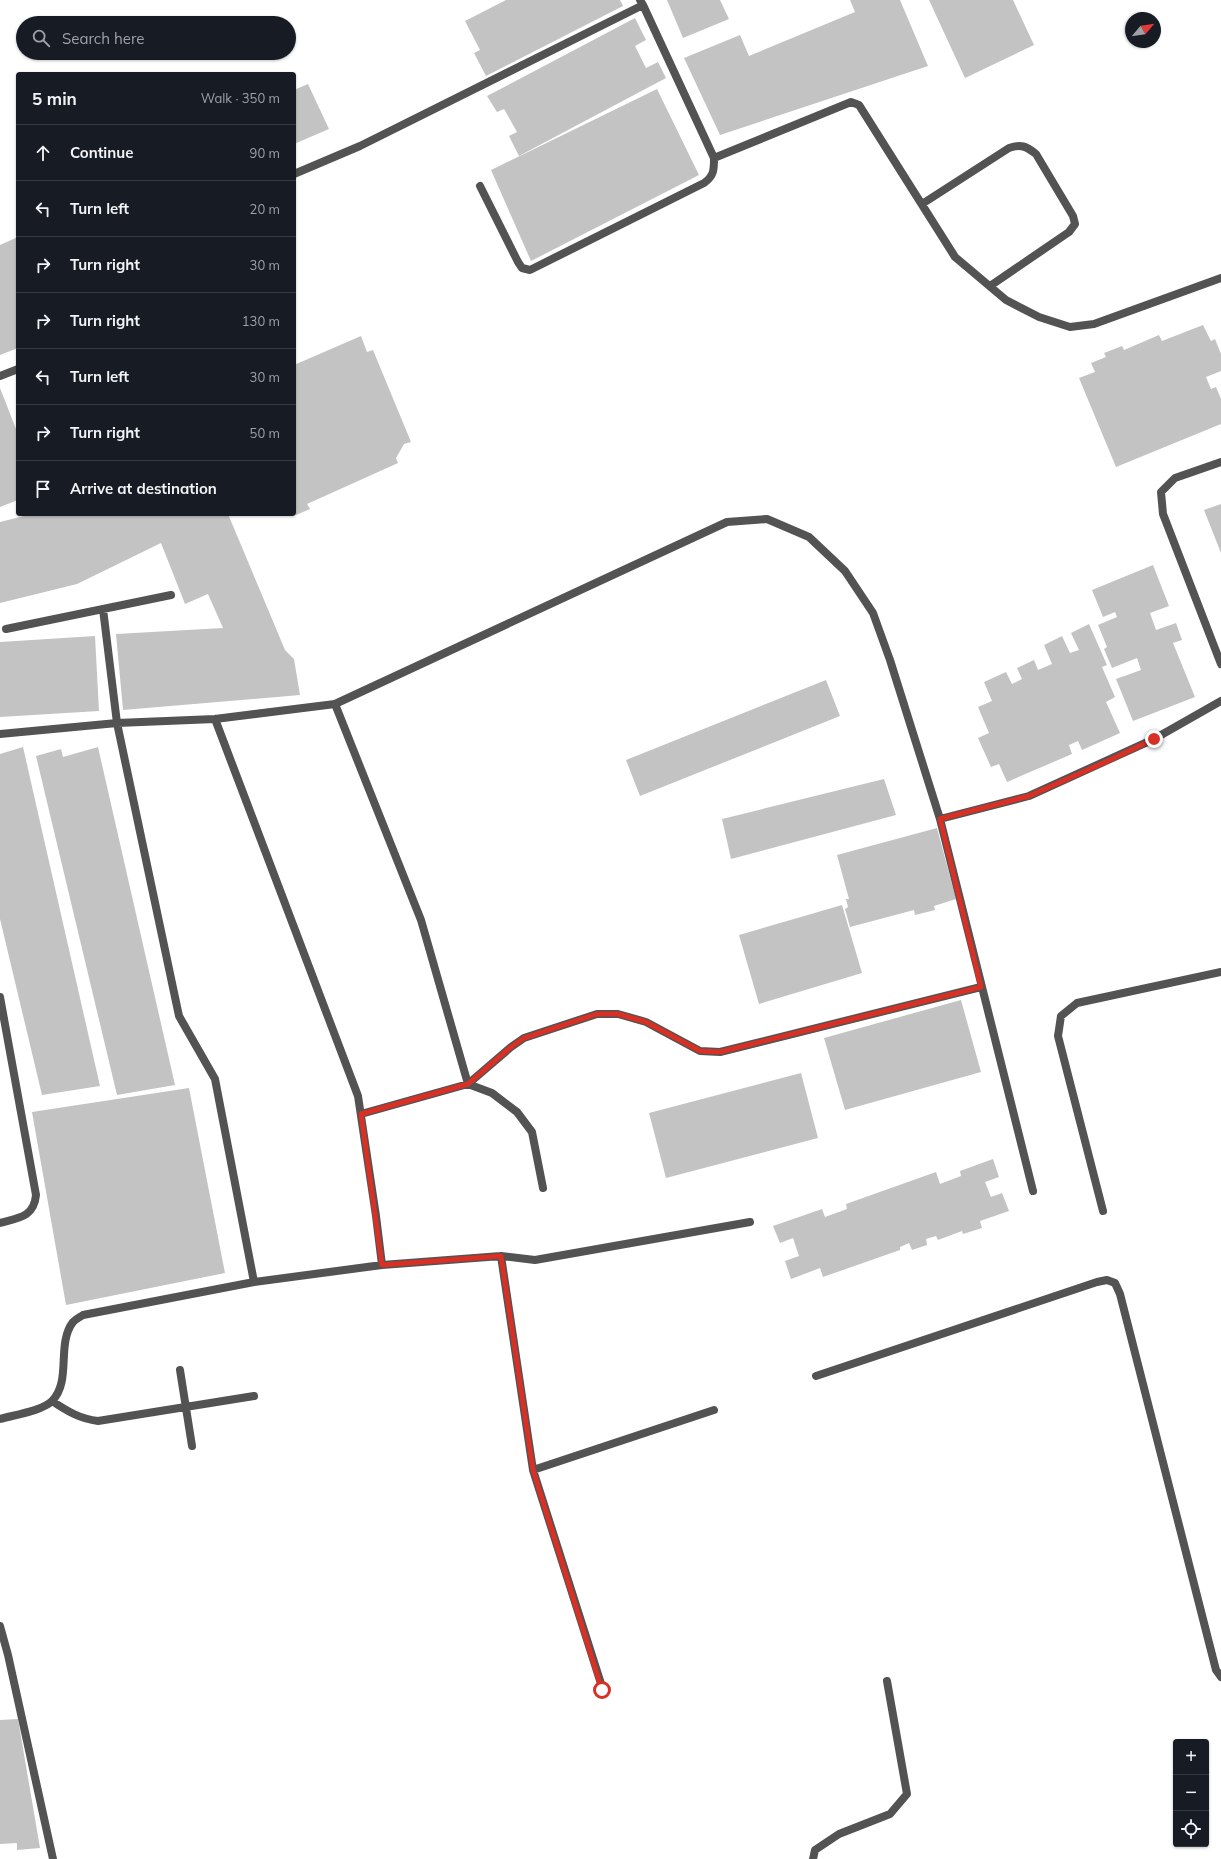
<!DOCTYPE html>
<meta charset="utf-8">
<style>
body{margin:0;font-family:Mulish,sans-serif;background:#20242c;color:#f1f3f6}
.controls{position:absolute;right:12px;bottom:12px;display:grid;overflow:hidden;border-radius:4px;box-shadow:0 1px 3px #0004}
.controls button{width:36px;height:36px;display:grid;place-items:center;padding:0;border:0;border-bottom:1px solid #363941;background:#171b24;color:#f1f3f6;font:20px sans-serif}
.compass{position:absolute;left:1125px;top:12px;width:36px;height:36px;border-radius:50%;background:#171b24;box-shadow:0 1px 3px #0004;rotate:61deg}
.stop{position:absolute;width:12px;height:12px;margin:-9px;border:3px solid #d93025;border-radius:50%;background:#fff}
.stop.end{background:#d93025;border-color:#fff;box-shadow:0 1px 4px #0008}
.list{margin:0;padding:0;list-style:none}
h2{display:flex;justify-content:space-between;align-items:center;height:52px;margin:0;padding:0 16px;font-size:17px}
h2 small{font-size:13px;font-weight:400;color:#9ea1a6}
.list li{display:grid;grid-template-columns:26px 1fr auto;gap:12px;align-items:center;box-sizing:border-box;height:56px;padding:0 16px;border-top:1px solid #363941}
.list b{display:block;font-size:15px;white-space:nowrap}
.list em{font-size:13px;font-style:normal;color:#9ea1a6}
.icon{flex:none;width:22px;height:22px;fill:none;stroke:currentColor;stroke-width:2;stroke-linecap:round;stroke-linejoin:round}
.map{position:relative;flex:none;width:1221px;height:1859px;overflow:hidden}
.search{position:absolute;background:#171b24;box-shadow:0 1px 3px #0004;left:16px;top:16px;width:280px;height:44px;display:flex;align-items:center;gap:10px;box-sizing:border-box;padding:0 14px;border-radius:22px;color:#9ea1a6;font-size:15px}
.panel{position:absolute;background:#171b24;box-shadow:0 1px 3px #0004;left:16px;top:72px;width:280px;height:444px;border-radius:4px}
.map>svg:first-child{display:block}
</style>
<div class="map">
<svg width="1221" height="1859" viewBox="0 0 1221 1859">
<rect width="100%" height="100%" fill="#fff"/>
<path fill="#c3c3c3" d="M506,0H620L623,6L486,76L474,53L480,50L465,21Z
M667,0H720L729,19L683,38Z
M850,0H900L928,66L720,135L684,58L740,35L749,56L855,12Z
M929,0H1013L1034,45L965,78Z
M635,18L646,40L635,46L646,68L658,62L666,78L519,156L509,136L517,132L504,109L497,112L487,96Z
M308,84L329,129L294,144V90Z
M657,89L699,175L531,261L491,170Z
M18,237V348L0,355V245Z
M1203,325L1211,341L1215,339L1221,354V371L1206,377L1211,389L1216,387L1221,399V424L1116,467L1079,378L1095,372L1091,363L1106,357L1104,353L1122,346L1124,350L1159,335L1162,341Z
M361,336L367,352L373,350L411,442L404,444L396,458L398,463L307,504L310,509L296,515L294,511V365Z
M0,388L18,434V500L0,507Z
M1221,504V553L1204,510Z
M32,514H228L285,650L294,659L300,695L123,710L116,634L223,628L208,594L185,604L161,543L77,584L0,603V522Z
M1153,565L1169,606L1150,613L1156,630L1176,623L1182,640L1173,643L1195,697L1133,721L1116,679L1141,670L1137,658L1112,668L1104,649L1107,647L1098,625L1117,617L1115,612L1103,617L1092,590Z
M1089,624L1107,665L1102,667L1115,697L1106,702L1120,733L1082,750L1078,741L1069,745L1072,754L1007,782L999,764L991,767L978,738L989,733L978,707L992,701L984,682L1006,672L1012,684L1022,679L1017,668L1034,660L1038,670L1052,664L1044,645L1062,636L1070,653L1079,650L1071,633Z
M95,636L99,711L0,717V642Z
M826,680L840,716L640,796L626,760Z
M23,747L100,1086L42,1095L0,919V754Z
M98,747L175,1085L117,1095L36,756L61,749L63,757Z
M884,779L896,815L731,859L722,819Z
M937,828L956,899L934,906L935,910L915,915L914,910L850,927L845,909L848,907L846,899H849L837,855Z
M842,905L862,973L759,1004L739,935Z
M961,1000L981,1072L845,1110L824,1038Z
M801,1073L818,1138L666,1178L649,1113Z
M189,1088L225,1273L66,1305L32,1112Z
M993,1159L999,1177L985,1182L991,1197L1002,1193L1009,1211L980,1221L982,1228L963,1234L962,1231L938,1240L936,1236L926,1239L927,1245L912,1250L909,1243L900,1247V1250L823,1277L820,1268L791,1279L785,1261L799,1256L793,1238L780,1243L773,1226L822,1209L825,1217L847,1209L846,1204L936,1172L940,1184L961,1176L960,1171Z
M18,1719L40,1848L17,1850V1843L0,1844V1720Z"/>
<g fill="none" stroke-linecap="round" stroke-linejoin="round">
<path stroke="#535353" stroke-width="8" d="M714,158L851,102L859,105L955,257L1006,300L1039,317L1070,327L1094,324L1221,278
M294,174L360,146L643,5L640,0
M480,186L518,262L522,268L530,270L704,183C714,176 714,170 714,158L643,5
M922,204L1009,148C1021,144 1026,146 1036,154L1073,216L1075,224L1069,232L990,286
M0,376L18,369
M1221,462L1175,478L1161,492L1163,514L1221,664
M6,629L171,595
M215,719L358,1096L376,1216L382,1265
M0,734L117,723L103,609
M940,819L1029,796L1154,739L1221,701
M0,997L36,1195C34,1217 19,1218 0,1223
M468,1084L421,920L335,704L727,522L767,519L809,537L845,571L873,613L890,660L940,819L1033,1191
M468,1084L492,1093L517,1112L532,1132L543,1188
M361,1114L468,1084L511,1047L524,1038L597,1014H618L646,1022L700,1051L720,1052L981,987
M1103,1211L1058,1036L1061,1016L1077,1003L1221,972
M501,1256L533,1470L603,1690
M254,1282L215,1079L179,1016L117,723L215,719L335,704
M180,1370L192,1446
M816,1376L1097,1282L1107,1280L1115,1283L1120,1294L1216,1670L1221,1677
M52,1401C67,1411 80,1419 98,1421L254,1396
M0,1419C14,1415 42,1411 52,1401C72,1381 56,1344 73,1322C76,1319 80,1317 83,1315L254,1282L382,1265L501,1256L535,1260L750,1222
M533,1470L714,1410
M0,1626L8,1655L53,1859
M813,1859L815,1850L839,1834L890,1814L907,1794L887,1681"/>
</g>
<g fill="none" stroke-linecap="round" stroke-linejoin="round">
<path stroke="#d93025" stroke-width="5" d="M602,1690L533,1470L501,1256L382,1265L361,1114L468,1084L511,1047L524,1038L597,1014H618L646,1022L700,1051L720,1052L981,987L940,819L1029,796L1110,760L1154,739"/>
</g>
</svg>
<div class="controls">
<button>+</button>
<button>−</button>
<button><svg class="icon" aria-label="locate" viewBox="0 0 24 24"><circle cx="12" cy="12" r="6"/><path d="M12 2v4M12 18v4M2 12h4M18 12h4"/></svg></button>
</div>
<svg class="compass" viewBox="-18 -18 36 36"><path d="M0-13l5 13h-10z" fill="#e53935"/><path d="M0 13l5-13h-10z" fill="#9ea1a6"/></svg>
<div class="stop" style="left:602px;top:1690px"></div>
<div class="stop end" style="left:1154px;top:739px"></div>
<div class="search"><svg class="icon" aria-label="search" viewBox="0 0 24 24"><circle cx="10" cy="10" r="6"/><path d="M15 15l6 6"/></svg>Search here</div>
<section class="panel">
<h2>5 min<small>Walk · 350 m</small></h2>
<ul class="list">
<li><svg class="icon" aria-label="ahead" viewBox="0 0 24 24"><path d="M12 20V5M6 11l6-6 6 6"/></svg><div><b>Continue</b></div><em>90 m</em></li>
<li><svg class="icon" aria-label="left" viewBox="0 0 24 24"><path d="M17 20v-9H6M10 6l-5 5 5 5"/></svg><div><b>Turn left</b></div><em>20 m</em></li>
<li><svg class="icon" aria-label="right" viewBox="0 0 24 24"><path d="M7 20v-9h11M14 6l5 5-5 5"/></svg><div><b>Turn right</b></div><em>30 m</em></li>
<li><svg class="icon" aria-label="right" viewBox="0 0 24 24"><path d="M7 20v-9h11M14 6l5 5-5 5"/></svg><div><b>Turn right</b></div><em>130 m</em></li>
<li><svg class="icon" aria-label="left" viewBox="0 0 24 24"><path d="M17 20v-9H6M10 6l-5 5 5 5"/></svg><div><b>Turn left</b></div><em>30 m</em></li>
<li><svg class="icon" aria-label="right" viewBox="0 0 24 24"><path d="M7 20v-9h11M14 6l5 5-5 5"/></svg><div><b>Turn right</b></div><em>50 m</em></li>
<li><svg class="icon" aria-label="arrive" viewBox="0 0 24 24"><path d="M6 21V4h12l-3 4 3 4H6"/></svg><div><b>Arrive at destination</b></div></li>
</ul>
</section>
</div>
